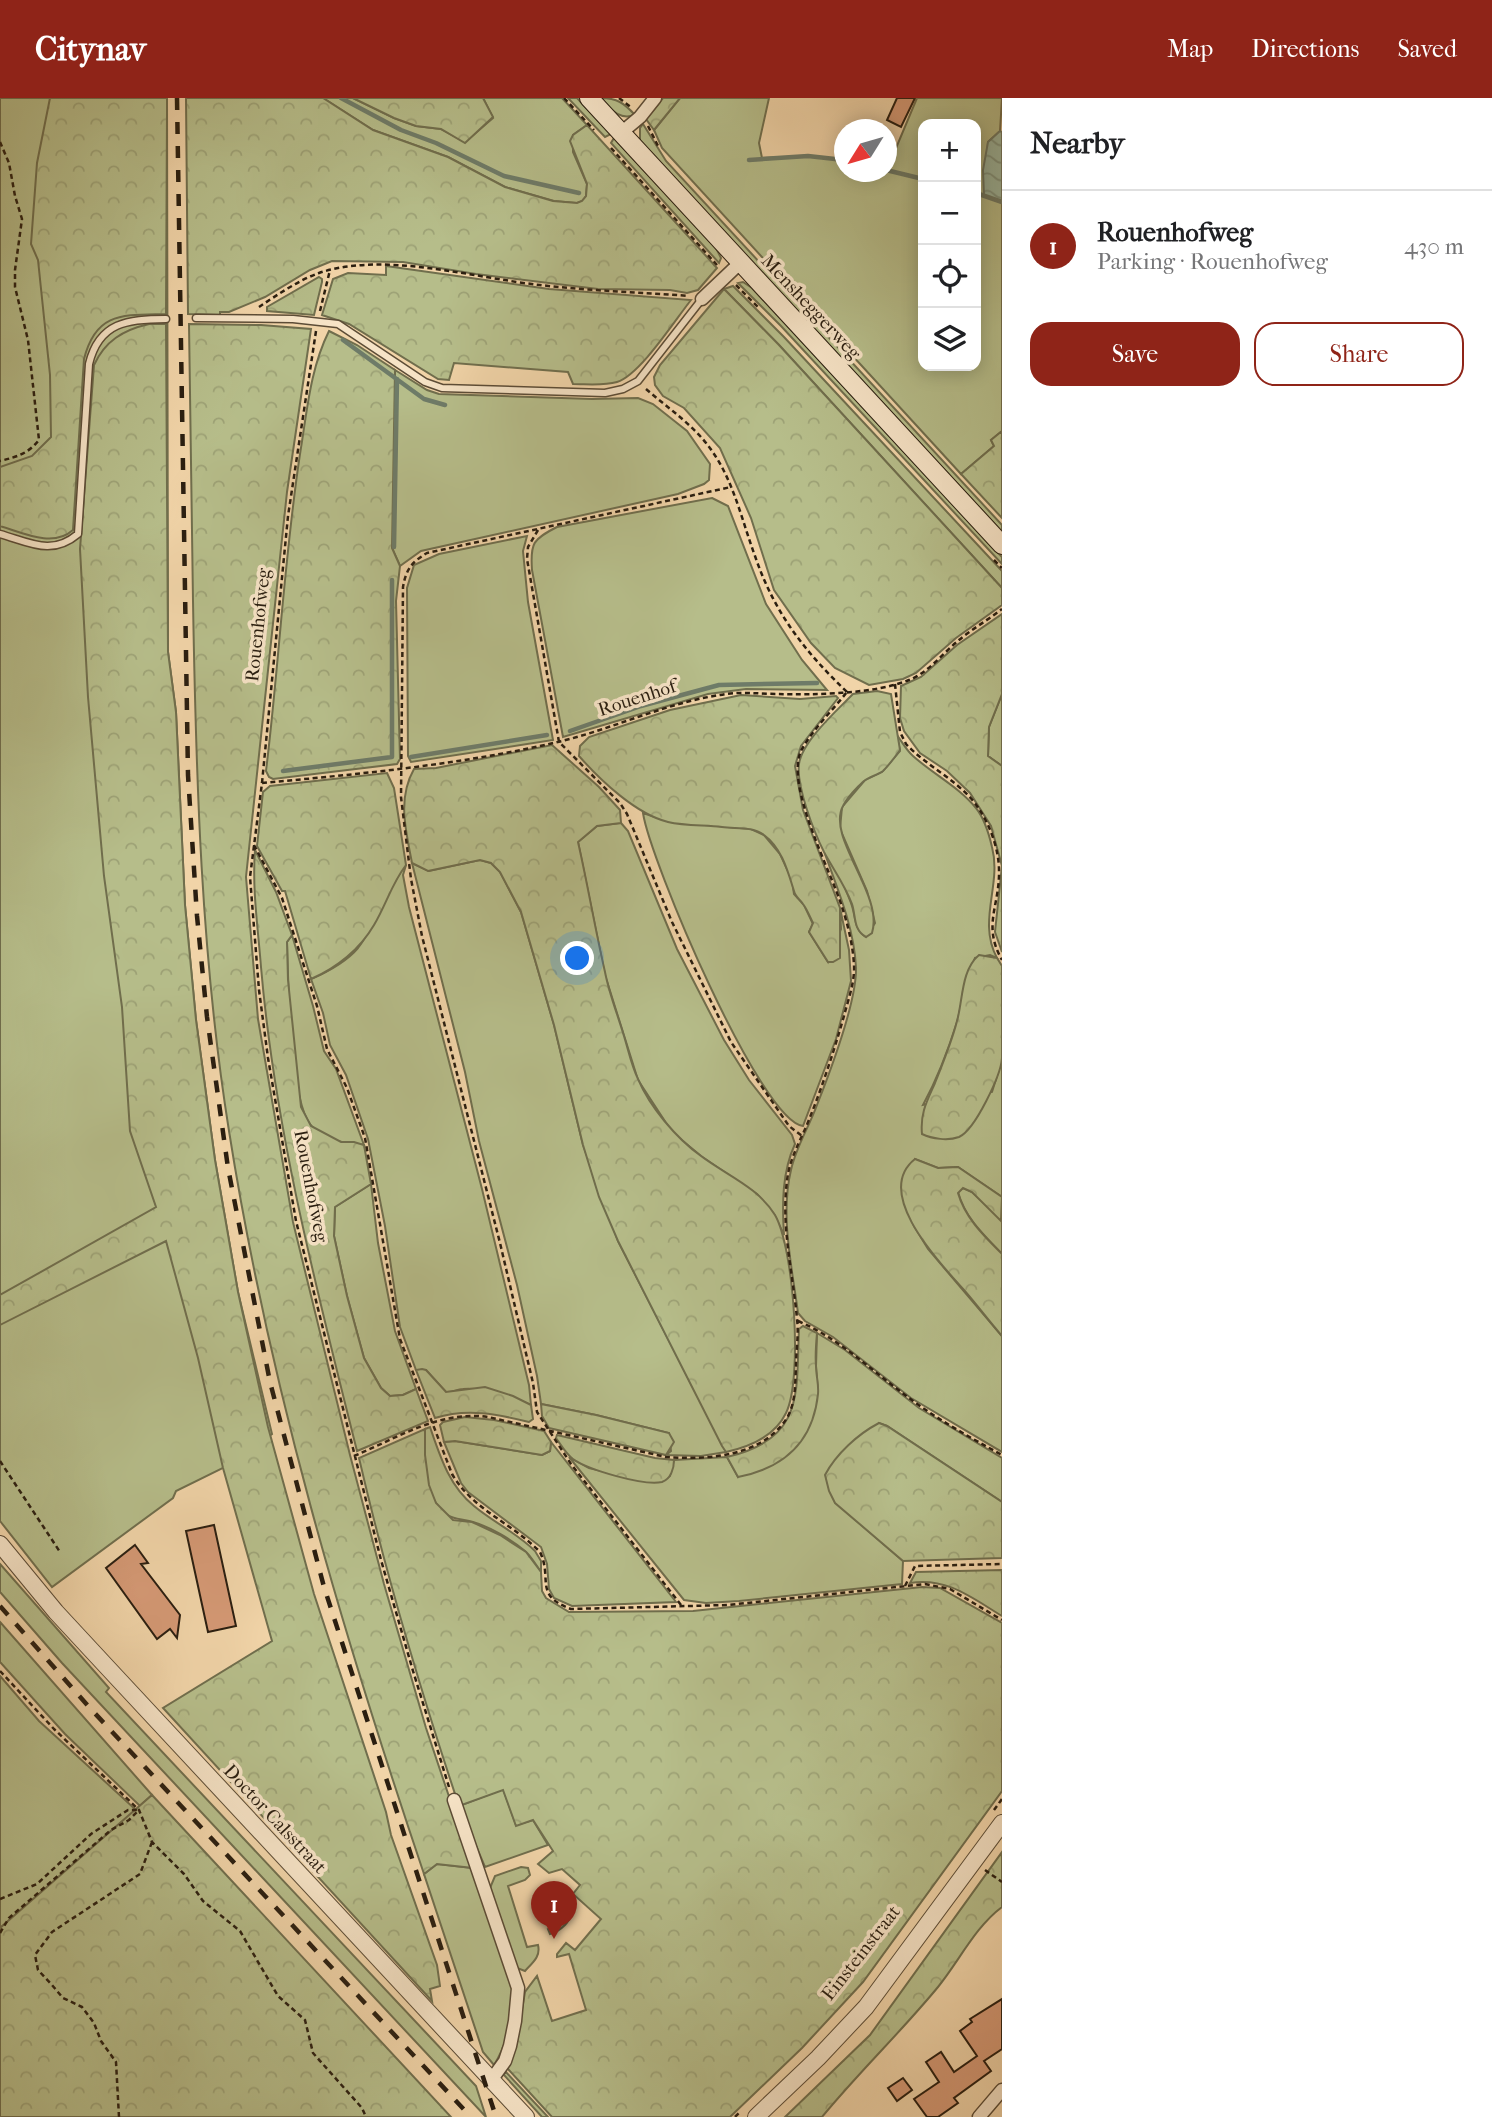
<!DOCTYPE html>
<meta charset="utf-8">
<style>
body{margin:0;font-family:"IM FELL French Canon",serif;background:#f2f2f2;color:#202124}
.controls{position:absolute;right:21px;top:21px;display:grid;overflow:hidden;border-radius:14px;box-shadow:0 4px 18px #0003}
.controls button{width:63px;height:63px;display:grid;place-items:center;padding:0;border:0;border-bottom:2px solid #e0e0e0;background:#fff;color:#202124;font:35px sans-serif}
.compass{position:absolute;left:834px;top:21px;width:63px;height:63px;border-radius:50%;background:#fff;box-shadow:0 4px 18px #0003;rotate:233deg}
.you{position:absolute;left:578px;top:861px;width:24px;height:24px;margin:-18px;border:5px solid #fff;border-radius:50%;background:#1a73e8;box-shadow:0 0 0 10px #1a73e833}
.badge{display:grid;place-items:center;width:46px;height:46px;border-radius:50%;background:#8f2418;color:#fff;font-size:23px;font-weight:700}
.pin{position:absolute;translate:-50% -58px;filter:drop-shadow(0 2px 4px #0008)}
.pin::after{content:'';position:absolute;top:37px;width:24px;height:21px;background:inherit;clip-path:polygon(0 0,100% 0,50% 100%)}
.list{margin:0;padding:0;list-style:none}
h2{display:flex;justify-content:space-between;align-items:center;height:91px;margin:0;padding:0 28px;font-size:30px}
h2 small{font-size:23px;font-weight:400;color:#757577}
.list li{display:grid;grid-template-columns:46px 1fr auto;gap:21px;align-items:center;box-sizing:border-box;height:112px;padding:0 28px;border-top:2px solid #e0e0e0}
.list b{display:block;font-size:26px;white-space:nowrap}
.list p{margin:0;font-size:23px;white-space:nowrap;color:#757577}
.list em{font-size:23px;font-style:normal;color:#757577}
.actions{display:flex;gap:14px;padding:21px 28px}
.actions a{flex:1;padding:16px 0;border:2px solid #8f2418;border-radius:21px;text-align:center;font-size:24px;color:#8f2418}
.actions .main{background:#8f2418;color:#fff}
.icon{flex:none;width:38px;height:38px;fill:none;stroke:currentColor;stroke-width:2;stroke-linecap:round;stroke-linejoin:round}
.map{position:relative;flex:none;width:1002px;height:2019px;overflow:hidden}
header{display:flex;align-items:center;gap:42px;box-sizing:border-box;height:98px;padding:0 35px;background:#8f2418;color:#fff}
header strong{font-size:33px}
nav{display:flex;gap:38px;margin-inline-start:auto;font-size:24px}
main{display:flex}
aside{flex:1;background:#fff}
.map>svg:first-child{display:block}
</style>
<header>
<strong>Citynav</strong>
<nav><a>Map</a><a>Directions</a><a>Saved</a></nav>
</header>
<main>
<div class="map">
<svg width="1002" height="2019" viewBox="0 0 1002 2019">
<defs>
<pattern id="forest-crowns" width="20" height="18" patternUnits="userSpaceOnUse" patternTransform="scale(1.75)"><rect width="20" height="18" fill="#b6bd8a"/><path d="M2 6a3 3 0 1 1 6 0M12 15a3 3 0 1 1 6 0" fill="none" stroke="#9da276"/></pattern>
<pattern id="water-waves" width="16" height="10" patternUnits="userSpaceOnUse" patternTransform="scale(1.75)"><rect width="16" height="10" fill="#9cb9a2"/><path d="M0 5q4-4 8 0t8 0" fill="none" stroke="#7f9683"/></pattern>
</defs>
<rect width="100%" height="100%" fill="#f1d4a8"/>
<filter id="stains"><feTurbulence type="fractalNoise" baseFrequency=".00286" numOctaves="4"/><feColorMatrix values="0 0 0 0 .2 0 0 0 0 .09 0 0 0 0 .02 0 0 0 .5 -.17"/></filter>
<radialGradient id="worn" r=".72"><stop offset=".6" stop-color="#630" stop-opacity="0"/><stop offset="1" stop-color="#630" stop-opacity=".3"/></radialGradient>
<path fill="#b6bd8a" stroke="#706e4d" stroke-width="2" fill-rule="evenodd" d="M0,0H167L168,554L176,614L185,807L196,922L215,1062L238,1194L272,1336L223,1370L176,1393L173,1400L52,1489L0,1423Z
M323,0H353L394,20L416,28L441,31L465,44L493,20L483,0H562L587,27L573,37V54L587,86L586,98L582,103L577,105L554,103L505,89L448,59L373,32Z
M568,0H577L611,36L605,39Z
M601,0C617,0 624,5 635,17C619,23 611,11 601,0Z
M680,0H769L759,45L762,60L808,58L844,62V74H886L917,0H1002L1000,33L988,44L984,98L1002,104V333L991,342L994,348L961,376L662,50L654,32ZM923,26H976V268H923Z
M643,26L666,63L1002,427V434L640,43V30Z
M614,40L716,150L721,160L719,165L611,45Z
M743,184L752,190L1002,459V466L781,228L738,185Z
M733,188L784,239L1002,473V490L779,247L724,191Z
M395,272L427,292L439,296L592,301L638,300L653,306L687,333L710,366L709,382L704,386L678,396L421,453L400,468L392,450Z
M712,400L728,408L766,506L802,562L827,592L746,591L708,596L563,639L532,472C530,445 533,441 557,429Z
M527,438L523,453L528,504L553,642L411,664L408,658L407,490L414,467L439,456Z
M1002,596V668L988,658L989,629Z
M897,637C902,644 907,653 913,658C933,676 959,689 976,710C984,720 989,736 992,749C1002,787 977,823 997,860L990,857L975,860C964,881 963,902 957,924C948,953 937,981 923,1007L992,994L1002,962V1099L958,1069L938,1070L915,1061L904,1105L914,1128L928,1151L1002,1238V1354L911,1300L833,1239L805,1223L798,1215C792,1169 780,1118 791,1072C796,1049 809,1029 817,1007C830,974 857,903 856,869C854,830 838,792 825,756C836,768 845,789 851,805C856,817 853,831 866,839L875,825L867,793L840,731L842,709L865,682L882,674L900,653Z
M643,715L670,724L751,731L764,737L780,756L792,782L794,796L804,807L813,826L809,834L828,864L841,831L840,810L849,852L851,883L836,941L803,1028C760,1023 650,762 643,715Z
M621,725L628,733L677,851L724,942L749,982L792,1037L795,1046C782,1074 782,1106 784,1137L774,1116L757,1096L701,1058L672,1034L638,982L605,877L578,744L597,728Z
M480,762L491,765L500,774L521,814L554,927L583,1047L618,1143L726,1354L701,1358L666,1357L671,1353L669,1335L596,1317L541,1306L537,1278L517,1187L479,1043L465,974L412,765L429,773Z
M406,767L403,777L409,809L482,1091L529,1287L531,1307C515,1299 482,1289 463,1291C456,1291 453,1295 446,1294L426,1272H416L400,1229L385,1128L368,1041L346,977L330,947L323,915L311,881C327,874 347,863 358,850C377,825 386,792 406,767Z
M292,837L313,908L324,953L336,971L364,1047C356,1045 350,1046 342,1044C333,1043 315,1034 310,1026C290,1001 288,880 287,844Z
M371,1086L378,1145L395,1233L416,1291L403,1297L390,1298L381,1290L364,1260L347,1198L334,1138L335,1109Z
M963,1090L972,1094L1002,1122V1156C984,1137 965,1120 958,1094Z
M817,1235L845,1252L919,1310L1002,1360V1404L887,1328L879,1325L836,1405L903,1463L902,1486L739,1503L706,1505L684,1502L569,1359L589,1370L639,1382L661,1384L670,1378L674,1362L727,1359L738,1379L818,1294L816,1268Z
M430,1329C440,1358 449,1388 474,1408C493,1424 517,1435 535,1453L541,1463V1474C536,1467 531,1458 525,1453C511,1441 490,1429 473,1424C456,1419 448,1423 436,1405C422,1386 425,1354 425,1331Z
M455,1343L542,1357L550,1353L551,1344L676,1504L572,1508L554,1500L549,1491L547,1466L541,1449L468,1394L461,1385L444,1344Z
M0,1466L109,1590L106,1594L476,1988L486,2019L62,1565L0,1494Z
M0,1524L152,1697L140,1708L65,1636L0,1564Z
M0,1578L39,1623L136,1712L0,1830Z
M503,1691L516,1727L533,1722L548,1747L485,1769L459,1708Z
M437,1766L473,1770C486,1807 511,1862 514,1900C515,1917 504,1952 494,1967L483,1954L424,1776Z
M521,1769L528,1770L530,1777L525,1782L508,1788L527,1849L538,1847C541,1859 532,1865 525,1873L517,1870L490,1790L495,1778Z
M548,1790C559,1800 580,1811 565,1827C560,1832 557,1834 550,1836L548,1831L560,1827Z
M505,1973L548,2019H542L504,1977Z"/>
<path fill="url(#forest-crowns)" stroke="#706e4d" stroke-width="2" d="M50,0H167V15L166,216C124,217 96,213 84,261L73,432C53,450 23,435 0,428V369L32,358L51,339L50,277L38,162L31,146L37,65Z
M186,0H323L373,32L448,59L505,89L553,103L577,105L582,103L586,98L587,86L570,43L573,37L587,27L717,170L698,192L687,195L670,192L598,191L476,176L403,164L332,163L310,172L265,199L229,214H220V217L188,216Z
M353,0H483L493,19L465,45L441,31L416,28L394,20Z
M663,0H680L654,32L646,21Z
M386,168L549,191L691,202C675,222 640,277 617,284C603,288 587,286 573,286L568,274L454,265L449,282L438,281L349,226L322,217L333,181L348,175L386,177Z
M319,179L322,181V184L314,217L267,213V209Z
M724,191L779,247L1002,490V507L956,540L916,575L903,581L869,587L835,570L811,545L774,492L751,420L720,350L684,310L663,298L655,287L654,279L660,267Z
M149,226H166L168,554L176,614L185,807L196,922L215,1062L238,1194L268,1329L314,1496L386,1714L391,1737L437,1867L440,1888L430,1891L432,1903L163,1610L272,1543L223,1370L198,1260L166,1143L0,1227V1197L156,1109L130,1033L122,909L104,778L88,599L80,451L94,267C105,243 123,232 149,226Z
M189,226L261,227L311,231L287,394L246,779L258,921L293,1124L350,1357L384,1486L426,1630L473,1770L437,1766L424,1776C342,1533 269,1287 229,1033C201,858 196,680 193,503C192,411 190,318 189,226Z
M329,233L357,247L395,272L392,450L400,468L396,503L400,661L397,666L273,681L269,679L266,673C279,567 284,461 300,356C307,314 310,271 329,233Z
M1002,333V420L961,376L994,348L991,342Z
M1002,516V596L989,629L988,658L1002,668V854L995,834L1002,768L991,728L970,695L947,673L920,655L904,633L900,620L901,588L921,579L957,547Z
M877,593L891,596L900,652C895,659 889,667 883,673C877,677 869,679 864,683C857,689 847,700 843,708C826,740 884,796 872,835L866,839C853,832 856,818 852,806C845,787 833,771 824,754C814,734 796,688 799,666C802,645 832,617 847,602L853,596Z
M741,597L800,601L836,598L838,600L801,648L795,668L803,712L840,810V860L833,864H828L809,834L813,825C810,819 807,811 803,806C800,801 795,799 794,793C788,774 782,750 764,737C753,728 736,731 722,729C705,727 685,728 668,724C636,716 601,683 579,658L580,648L589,639L670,612Z
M552,647L599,689L620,712L621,725L597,728L578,744C588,788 595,831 605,874C609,895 617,915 623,935C628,950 631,967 638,981C650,1009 676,1040 701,1058C726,1077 758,1089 775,1117C794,1150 803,1281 786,1315C775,1338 749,1349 726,1354L722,1348L618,1143L599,1099L583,1047L554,927L521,814L500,774L491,765L480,762L428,773L412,765C406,733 397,701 414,671L436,670Z
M387,675L394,690L406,767C392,785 386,807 374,827C360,851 337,870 311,881L285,793H282L257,748L263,694L270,688Z
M255,752L276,794L292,837L287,844L288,882L301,1009L311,1028L341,1044H354L364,1047L371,1086L335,1109L334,1138L347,1198L364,1260L381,1290L390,1298L403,1297L416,1291L428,1323L357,1353C317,1193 275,1033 261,869C258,830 252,791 255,752Z
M979,857L997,860L1002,868C1002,898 1002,930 1002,960C1001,977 975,1032 959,1039C948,1043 932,1041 922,1036C920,1015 927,1003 935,985C943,965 952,943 957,923C963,902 961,872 979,857Z
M915,1061L938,1070L958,1069L1002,1099L1001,1123L972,1094L963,1090L958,1095C965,1120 984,1138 1002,1156V1238C989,1223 977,1207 964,1192C940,1165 872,1095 915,1061Z
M803,1228L817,1235C816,1246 815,1257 816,1268C816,1277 819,1287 818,1296C813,1344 784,1370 738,1379L727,1359C805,1341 796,1295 799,1231Z
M422,1271L426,1272L446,1294L485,1289L513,1298L531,1307L533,1321L529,1324C497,1316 467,1310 435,1320L416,1272Z
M541,1306L596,1317L669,1335L674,1344L666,1357L549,1330L542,1318Z
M465,1319L494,1322L544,1333L551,1344L550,1353L542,1357L455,1343L444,1344L440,1327L443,1324Z
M879,1325L887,1328L1002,1404V1460L903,1463L835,1405L829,1393L825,1377C836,1356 858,1336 879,1325Z
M425,1331V1357L429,1387L436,1405L453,1422L472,1424L500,1437L526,1454L541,1474L542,1493L546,1500L569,1514L693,1513L922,1489L940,1490L1002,1525V1693L863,1884L802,1950L730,2019H552L507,1970L520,1923L525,1894L537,1878L552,1923L586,1912L569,1856L557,1859V1856L566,1845L575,1852L601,1821L573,1796L580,1787L562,1771L549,1775L538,1766L553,1753L533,1722L516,1728L503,1692L459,1708C421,1594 386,1477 359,1360Z
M557,1337L655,1360L674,1362C674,1370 671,1381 662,1384C643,1388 589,1372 573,1361C566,1356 561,1347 556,1340Z
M1002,1472V1518C972,1500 947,1479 910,1485L916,1474Z
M152,1697L451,2019H0V1830Z
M1002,1754V1809C976,1828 959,1863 938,1889C901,1934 859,1974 822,2019H785L870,1937Z"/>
<path fill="url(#water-waves)" stroke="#6e7b68" stroke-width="2" d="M1000,33L1002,34V104L984,98L983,72L988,44Z"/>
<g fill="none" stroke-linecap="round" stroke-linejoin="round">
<path stroke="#6e7b68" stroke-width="4.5" d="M341,0L401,32L436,45L504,78L579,95
M749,62L808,58L844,62
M886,72L923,81
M976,95L1002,104
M343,242L424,301L445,307
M394,449L397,281
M570,633L641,608L719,587L817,585
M411,659L547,637
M283,673L392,659V482"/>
</g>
<path fill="#d59975" stroke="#2a1e10" stroke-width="2" d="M897,0H915L901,29L887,22Z
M214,1427L236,1528L208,1534L186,1433Z
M135,1447L148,1465L141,1466L180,1517L177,1540L170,1531L157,1541L106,1470Z
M1002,1901V1951L984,1963L991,1973L954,2000L958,2005L938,2019H927L914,2001L939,1984L926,1964L941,1954L954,1974L977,1958L960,1933L972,1924L970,1921Z
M903,1980L912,1992L897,2003L888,1990Z"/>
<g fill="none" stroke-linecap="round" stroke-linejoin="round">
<defs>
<path id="service" d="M196,220L293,221L338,226L425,284L442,290L605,295L623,291L638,283L702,201
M0,436C31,445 52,458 78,436L89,266C99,224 128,221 166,221"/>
<path id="minor" d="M621,35L640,19L655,0
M702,201L741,164
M454,1702L518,1890L515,1923L510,1948L505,1963L492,1981
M979,2019L1002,1992"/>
<path id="tertiary" d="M0,1446L56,1514L107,1569L526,2019
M756,2019L818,1960L866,1909L1002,1725"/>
<path id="secondary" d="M589,0L1002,447"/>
</defs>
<use href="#service" stroke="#5c4c36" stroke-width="9"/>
<use href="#minor" stroke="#5c4c36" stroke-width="15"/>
<use href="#tertiary" stroke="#5c4c36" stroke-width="18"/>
<use href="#secondary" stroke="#2a1e10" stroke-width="20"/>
<path stroke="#2a1e10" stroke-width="2.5" stroke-dasharray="5 3.5" stroke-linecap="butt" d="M564,0L594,32
M619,0L632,10
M648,28L659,50
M0,44L9,65L15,98L22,121L15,172V189L28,242L39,342C28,356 16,359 0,363
M611,50L717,167
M736,187L758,209
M259,209C277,197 299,182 319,175C384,153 474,180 540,187C590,193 639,194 689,198
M320,213L330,172
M316,233L288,418L262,685L250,779L259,892L268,960L296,1123L381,1462L413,1573L449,1689
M646,291C669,311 695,328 712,353C734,384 742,423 755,458C774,514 804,553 847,594
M538,432L528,449L527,461L559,644L620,705L627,716L672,824L731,944L789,1028L802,1038
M994,462L1002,470
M895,586L900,634L906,646C926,668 963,685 979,711C990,727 999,752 999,772C1000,808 982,827 1002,862
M262,685C361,676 466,666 562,643C615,630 666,605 720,597C739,593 758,596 778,596C815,597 875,596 909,582C928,575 943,555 959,542C972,531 988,522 1002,511
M254,747L282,800L317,908L327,951L347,990L365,1040L400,1241L452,1376C473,1412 512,1425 540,1454C553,1481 533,1497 571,1511L728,1507L925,1486L950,1491L1002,1522
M798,1223C838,1240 870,1271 905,1297C935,1320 969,1339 1002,1357
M354,1358C397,1340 441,1312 488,1319L666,1359C707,1362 762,1359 787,1320C796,1304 795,1286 796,1268C796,1253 799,1236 797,1221C793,1175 781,1130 787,1083C789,1063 798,1047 806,1029C821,993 833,956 844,918C848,902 855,884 854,867C853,848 848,827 842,809C831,773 785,688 801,653C812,632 832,613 847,594
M0,1363L60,1454
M905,1488L915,1468L1002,1466
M681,1507L571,1366L537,1314L533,1285L500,1145L422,838L411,781L401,699L403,489C406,471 412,464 427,455L731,389
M0,1573L54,1631L139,1712L152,1744L184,1776L203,1803L240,1833L278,1898L305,1922L313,1955L362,2010L366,2019
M994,1712L1002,1701
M985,1772L1002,1784
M0,1801L37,1786L91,1736L128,1712H139
M0,1835L9,1820L111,1732L129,1722L139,1712
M119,2019L116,1964L101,1943L94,1925L82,1909L63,1900L52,1887L38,1872L35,1857L52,1834L140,1776L152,1744
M735,2019L740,2014"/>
<use href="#service" stroke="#f6e3c6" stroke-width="6"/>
<use href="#minor" stroke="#f6e3c6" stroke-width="12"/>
<use href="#tertiary" stroke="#f6e3c6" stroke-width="16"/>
<use href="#secondary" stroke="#f6e3c6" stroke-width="18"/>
<path stroke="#2a1e10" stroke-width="4.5" stroke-dasharray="12 12" stroke-linecap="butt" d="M177,0L188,677L197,818L207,919L228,1070L270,1284L324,1489L496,2019
M0,1508L89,1609L471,2019"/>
</g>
<g text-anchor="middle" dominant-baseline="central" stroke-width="7" stroke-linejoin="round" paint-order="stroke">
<g font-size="19" fill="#2a1e10" stroke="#f6e3c6">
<text transform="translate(811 209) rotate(47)">Mensheggerweg</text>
<text transform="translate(258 527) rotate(-84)">Rouenhofweg</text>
<text transform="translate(637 600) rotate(-18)">Rouenhof</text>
<text transform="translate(311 1088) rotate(79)">Rouenhofweg</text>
<text transform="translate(275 1721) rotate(47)">Doctor Calsstraat</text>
<text transform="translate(861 1855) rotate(-52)">Einsteinstraat</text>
</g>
</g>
<rect width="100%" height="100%" filter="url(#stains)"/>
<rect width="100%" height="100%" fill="url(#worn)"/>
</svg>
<div class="controls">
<button>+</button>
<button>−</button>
<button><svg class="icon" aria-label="locate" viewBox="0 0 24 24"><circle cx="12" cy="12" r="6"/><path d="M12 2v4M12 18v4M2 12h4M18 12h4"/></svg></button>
<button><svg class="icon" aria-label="layers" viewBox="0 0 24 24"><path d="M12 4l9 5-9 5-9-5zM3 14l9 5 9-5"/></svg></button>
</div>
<svg class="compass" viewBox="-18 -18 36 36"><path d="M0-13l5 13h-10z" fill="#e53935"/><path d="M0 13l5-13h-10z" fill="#757577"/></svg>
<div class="you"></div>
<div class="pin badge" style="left:554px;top:1841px">1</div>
</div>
<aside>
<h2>Nearby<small></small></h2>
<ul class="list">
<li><span class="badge">1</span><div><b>Rouenhofweg</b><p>Parking · Rouenhofweg</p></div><em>430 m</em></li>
</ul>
<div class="actions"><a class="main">Save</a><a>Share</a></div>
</aside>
</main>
